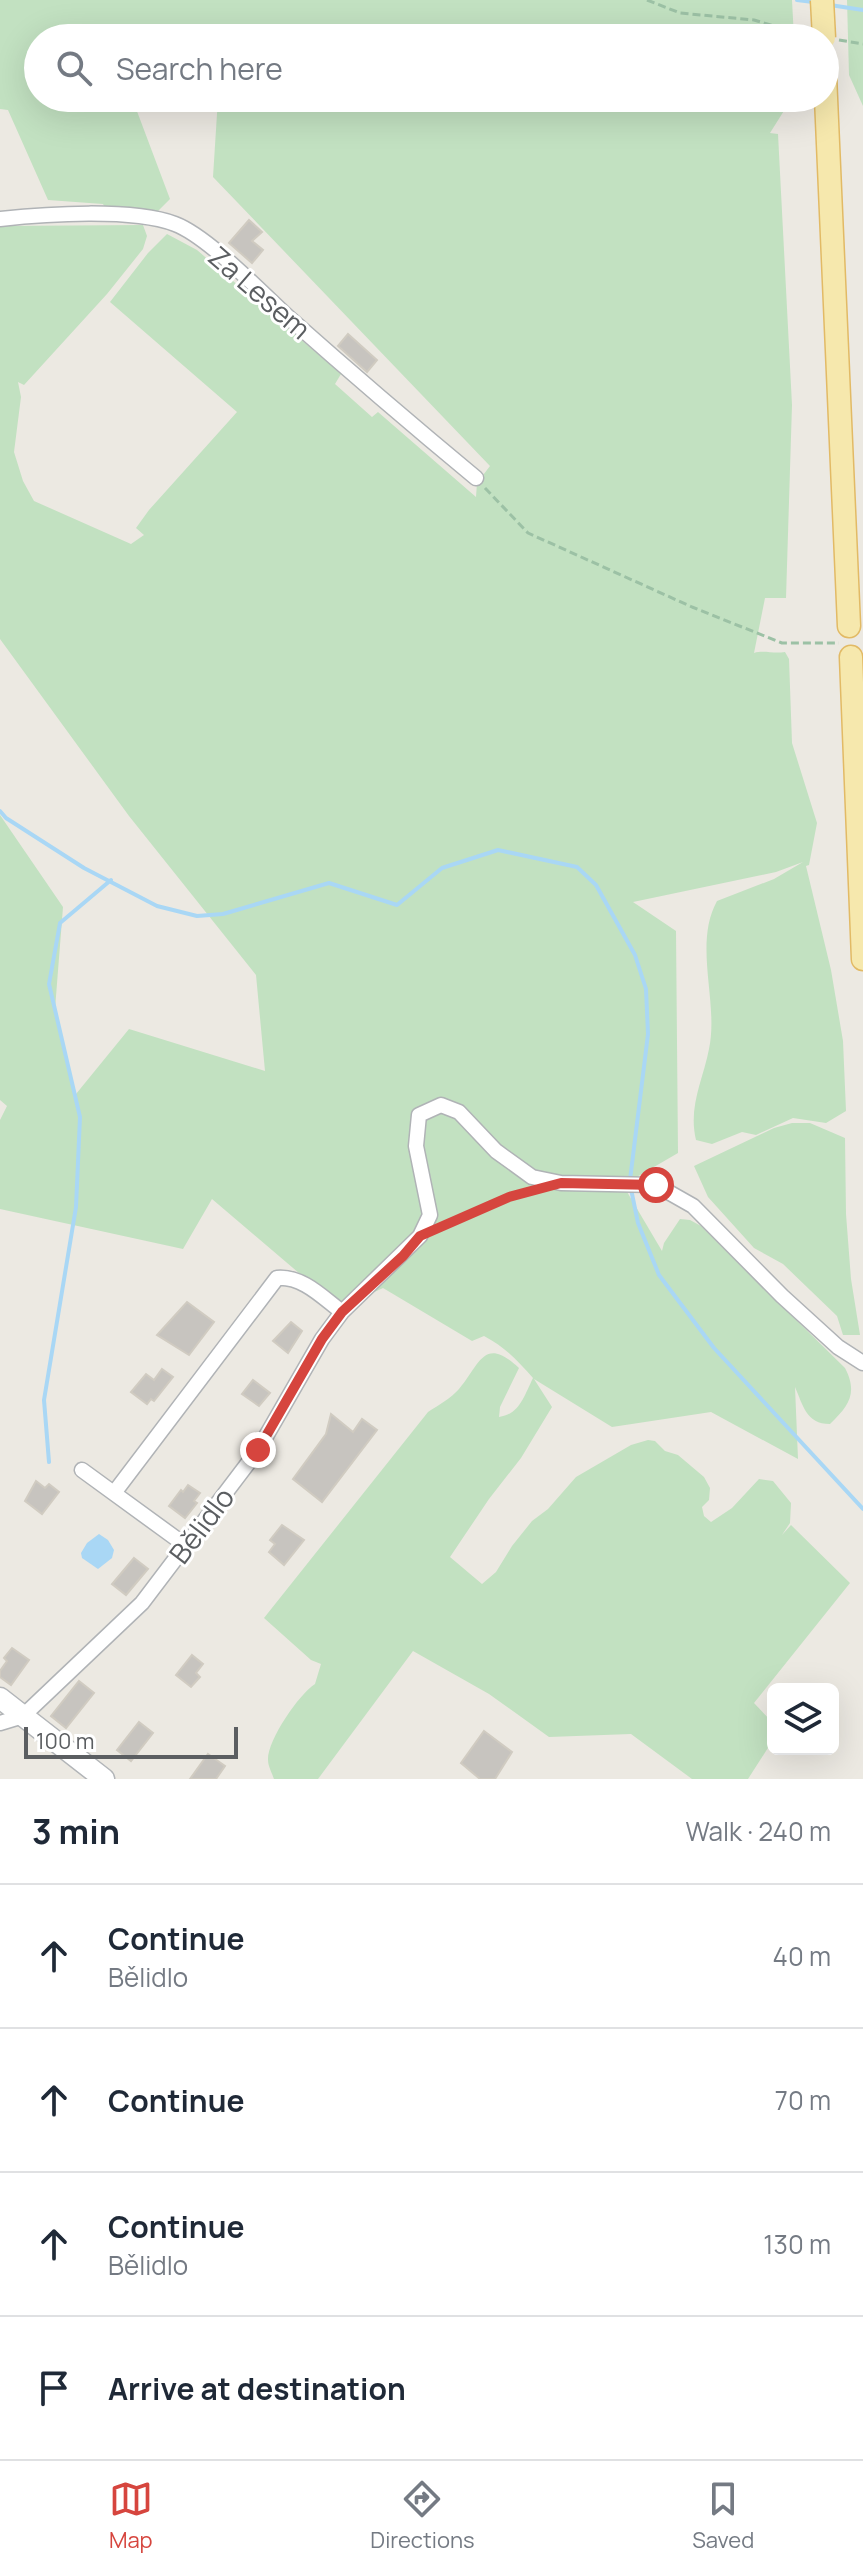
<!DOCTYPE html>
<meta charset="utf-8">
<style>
body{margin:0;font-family:Manrope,sans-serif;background:#f2f2f3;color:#1f2937}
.controls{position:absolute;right:24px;bottom:24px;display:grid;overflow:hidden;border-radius:12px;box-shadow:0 8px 32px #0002}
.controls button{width:72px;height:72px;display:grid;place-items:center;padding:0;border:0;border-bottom:2px solid #e0e1e3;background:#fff;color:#1f2937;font:40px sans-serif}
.scale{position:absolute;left:24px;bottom:20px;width:214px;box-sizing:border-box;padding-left:8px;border:4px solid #5b5e61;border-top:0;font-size:22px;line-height:28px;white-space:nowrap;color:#5b5e61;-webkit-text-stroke:6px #fff;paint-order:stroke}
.stop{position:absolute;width:24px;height:24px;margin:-18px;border:6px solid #d6453e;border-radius:50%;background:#fff}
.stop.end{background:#d6453e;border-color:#fff;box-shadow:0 2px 8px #0008}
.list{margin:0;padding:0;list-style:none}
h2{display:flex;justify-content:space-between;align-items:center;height:104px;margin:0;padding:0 32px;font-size:34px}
h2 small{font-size:26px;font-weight:400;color:#747a83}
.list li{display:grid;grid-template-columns:52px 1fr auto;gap:24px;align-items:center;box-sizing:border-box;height:144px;padding:0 32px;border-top:2px solid #e0e1e3}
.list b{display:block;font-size:30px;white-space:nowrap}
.list p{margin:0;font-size:26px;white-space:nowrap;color:#747a83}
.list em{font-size:26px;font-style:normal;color:#747a83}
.icon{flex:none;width:44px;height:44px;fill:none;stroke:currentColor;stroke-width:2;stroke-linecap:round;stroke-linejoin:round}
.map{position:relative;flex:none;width:863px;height:1779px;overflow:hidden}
.search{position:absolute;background:#fff;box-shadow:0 8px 32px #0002;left:24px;right:24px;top:24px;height:88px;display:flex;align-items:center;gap:20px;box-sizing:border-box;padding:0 28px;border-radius:44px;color:#747a83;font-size:30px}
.sheet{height:680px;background:#fff}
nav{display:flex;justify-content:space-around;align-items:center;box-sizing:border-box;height:112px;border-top:2px solid #e0e1e3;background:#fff;font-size:22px;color:#747a83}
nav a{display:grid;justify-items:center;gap:4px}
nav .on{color:#d6453e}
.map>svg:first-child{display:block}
</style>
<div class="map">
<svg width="863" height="1779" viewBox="0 0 863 1779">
<rect width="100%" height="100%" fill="#ece9e2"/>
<path fill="#c2e1c1" d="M0,0H792L794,38H38V98H132L170,199L156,213L107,211L103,204L48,200L8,110L0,109Z
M847,0H863V106L849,75Z
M218,98H792L770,133L778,134L792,405L786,598H765L754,653C764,650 773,654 785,652L789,659L792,743L817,823L809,865L806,866L831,970L843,1041L846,1111L826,1123L793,1118L756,1135L742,1132L712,1144L696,1140C688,1107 703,1080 709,1049C719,1002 693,945 717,901L774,879L803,862L776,872L633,902L676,931L678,1153L623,1185L662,1251L664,1243L680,1219L690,1220L701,1226L845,1368C858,1393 849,1406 830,1424C806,1424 803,1405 795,1387L798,1459L711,1412L612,1427L534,1379L552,1407L521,1458L489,1499L450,1557L482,1584L496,1572L512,1546L532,1521L548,1509L576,1477L631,1445L648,1440L655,1441L665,1451L678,1455L704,1477L710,1488L709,1500L702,1507L704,1516L711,1522L732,1508L759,1479L773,1481L791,1503L790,1523L782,1535L791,1525L850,1583L754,1703L773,1723V1740L748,1779H692L631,1734L549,1737L489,1694L413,1651L318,1779H274C272,1773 268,1766 268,1760C267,1741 299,1694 315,1684L321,1664L311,1660L264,1618L428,1412C439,1405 451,1398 459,1389C480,1364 484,1335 519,1368L500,1407L499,1417C520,1414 524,1396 533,1378C517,1360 505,1347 484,1336L472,1341L383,1288L340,1308L212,1199L183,1249L0,1209V1120L7,1106L0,1100V815L63,907L55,1009L76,1094L129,1029L265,1071L256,975L129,816L0,639V226L143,225L147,236L143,249L107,294L24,385L18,382L21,397L14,452L23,481L34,501L131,544L144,535L136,528L149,510L237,412L110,302L148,253L167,234L197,250L341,374L335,384L372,417L378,412L476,497L477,483L490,466L213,177Z
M792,1123H810L845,1138L846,1214L851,1279L860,1335H843L837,1316L783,1264L754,1248L708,1197L694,1166L774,1128Z"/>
<path fill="#a9d7f5" d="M99,1534L108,1540L114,1550L112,1558L98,1569L82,1558L81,1553L87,1543Z"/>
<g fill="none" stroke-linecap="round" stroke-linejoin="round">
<path stroke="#a9d7f5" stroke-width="4" d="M797,0L813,2
M830,5L863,10
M0,811L6,818L84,868L157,906L197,916L223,914L329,883L397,905L442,868L498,850L577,867L596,885L635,955L646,989L648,1034L630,1180
M631,1189L638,1223L659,1275L714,1348L863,1509
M49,1462L44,1400L76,1207L80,1117L49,984L60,923L111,880"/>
</g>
<path fill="#c7c4bf" stroke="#d0cbc1" stroke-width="2" d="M249,220L262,232L252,241L263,250L252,263L229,243Z
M348,334L377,360L367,372L338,346Z
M187,1302L214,1322L189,1355L157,1335Z
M291,1322L302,1331L288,1353L273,1341Z
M162,1369L173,1377L154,1401L151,1399L147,1404L131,1392L146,1374L154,1380Z
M253,1380L270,1393L259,1406L242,1394Z
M331,1414L353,1432L362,1419L377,1430L322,1502L293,1479L326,1434Z
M36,1481L45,1488L49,1484L59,1492L42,1514L25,1501Z
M188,1485L200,1493L194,1501L197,1503L185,1518L169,1506L181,1490L183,1492Z
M282,1525L304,1540L284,1565L269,1552L275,1544L270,1540Z
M134,1558L148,1569L126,1595L112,1584Z
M12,1648L29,1660L11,1685L0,1677V1671L7,1661L4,1658Z
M192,1655L203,1664L196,1673L200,1677L191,1687L176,1675Z
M79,1681L94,1693L66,1728L51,1716Z
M139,1722L153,1733L131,1761L117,1750Z
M484,1731L512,1752L495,1779H480L461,1763Z
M208,1754L225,1766L216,1779H190Z"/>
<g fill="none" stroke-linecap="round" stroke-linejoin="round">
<defs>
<path id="street" d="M0,219C46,214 132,208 175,224C207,236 260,291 287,316C349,371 412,425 476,478
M82,1470L185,1545
M114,1493L277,1278C303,1276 322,1297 342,1312
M0,1723L23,1716L142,1603L258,1450L322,1339L342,1312L420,1236L430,1215L416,1146L419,1115L441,1105L459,1112L496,1151L532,1177L561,1183L656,1185L693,1206L782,1296L838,1347L863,1363"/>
<path id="secondary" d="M0,1698L104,1779"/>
<path id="primary" d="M825,75L849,626
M851,657L863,959"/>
</defs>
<use href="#street" stroke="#b0b3b6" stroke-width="17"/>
<use href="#secondary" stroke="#b2b5b8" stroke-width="23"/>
<use href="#primary" stroke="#e2ba65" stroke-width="25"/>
<path stroke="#9cc1a5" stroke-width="3" stroke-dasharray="8 4" stroke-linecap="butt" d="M647,0L680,13L754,20L784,29L808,34
M839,40L863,44
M485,488L528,533L692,607L782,643H839
M441,1227L509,1197L530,1191"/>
<use href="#street" stroke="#fff" stroke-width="14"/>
<use href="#secondary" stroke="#fff" stroke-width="20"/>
<use href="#primary" stroke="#f6e8ad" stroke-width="22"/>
<defs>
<path id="primary-bridge" d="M822,0L824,38"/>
</defs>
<use href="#primary-bridge" stroke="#e2ba65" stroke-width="25" stroke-linecap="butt"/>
<use href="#primary-bridge" stroke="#f6e8ad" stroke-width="22"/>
</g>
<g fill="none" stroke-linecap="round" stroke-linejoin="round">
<path stroke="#d6453e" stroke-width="10" d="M258,1450L322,1339L342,1312L403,1256L420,1236L509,1197L561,1183L656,1185"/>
</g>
<g text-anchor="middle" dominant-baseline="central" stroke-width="6" stroke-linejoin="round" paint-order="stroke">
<g font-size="28" fill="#5b5e61" stroke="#fff">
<text transform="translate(260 292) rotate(41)">Za Lesem</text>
<text transform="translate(201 1525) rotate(-53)">Bělidlo</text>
</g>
</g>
</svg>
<div class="controls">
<button><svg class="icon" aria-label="layers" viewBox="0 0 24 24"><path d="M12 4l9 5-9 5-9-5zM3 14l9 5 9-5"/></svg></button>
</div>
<div class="scale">100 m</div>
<div class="stop" style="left:656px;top:1185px"></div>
<div class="stop end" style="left:258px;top:1450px"></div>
<div class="search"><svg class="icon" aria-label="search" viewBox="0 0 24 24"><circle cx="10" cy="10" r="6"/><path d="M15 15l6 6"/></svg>Search here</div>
</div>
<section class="sheet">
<h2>3 min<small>Walk · 240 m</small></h2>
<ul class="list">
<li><svg class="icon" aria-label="ahead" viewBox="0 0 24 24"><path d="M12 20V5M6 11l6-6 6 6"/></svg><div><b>Continue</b><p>Bělidlo</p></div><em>40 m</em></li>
<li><svg class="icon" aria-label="ahead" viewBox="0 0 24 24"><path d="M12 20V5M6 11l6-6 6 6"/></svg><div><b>Continue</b></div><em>70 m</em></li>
<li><svg class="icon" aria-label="ahead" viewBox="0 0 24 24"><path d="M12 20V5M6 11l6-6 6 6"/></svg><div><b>Continue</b><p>Bělidlo</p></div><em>130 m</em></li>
<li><svg class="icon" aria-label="arrive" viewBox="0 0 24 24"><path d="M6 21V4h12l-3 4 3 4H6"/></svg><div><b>Arrive at destination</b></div></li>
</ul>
</section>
<nav>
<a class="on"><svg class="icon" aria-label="map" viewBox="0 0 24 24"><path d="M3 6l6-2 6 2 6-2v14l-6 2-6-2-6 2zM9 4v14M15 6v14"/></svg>Map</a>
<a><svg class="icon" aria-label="directions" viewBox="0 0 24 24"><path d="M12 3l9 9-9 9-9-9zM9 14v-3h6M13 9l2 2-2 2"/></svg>Directions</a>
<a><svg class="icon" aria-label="saved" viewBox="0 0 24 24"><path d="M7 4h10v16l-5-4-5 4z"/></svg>Saved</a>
</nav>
